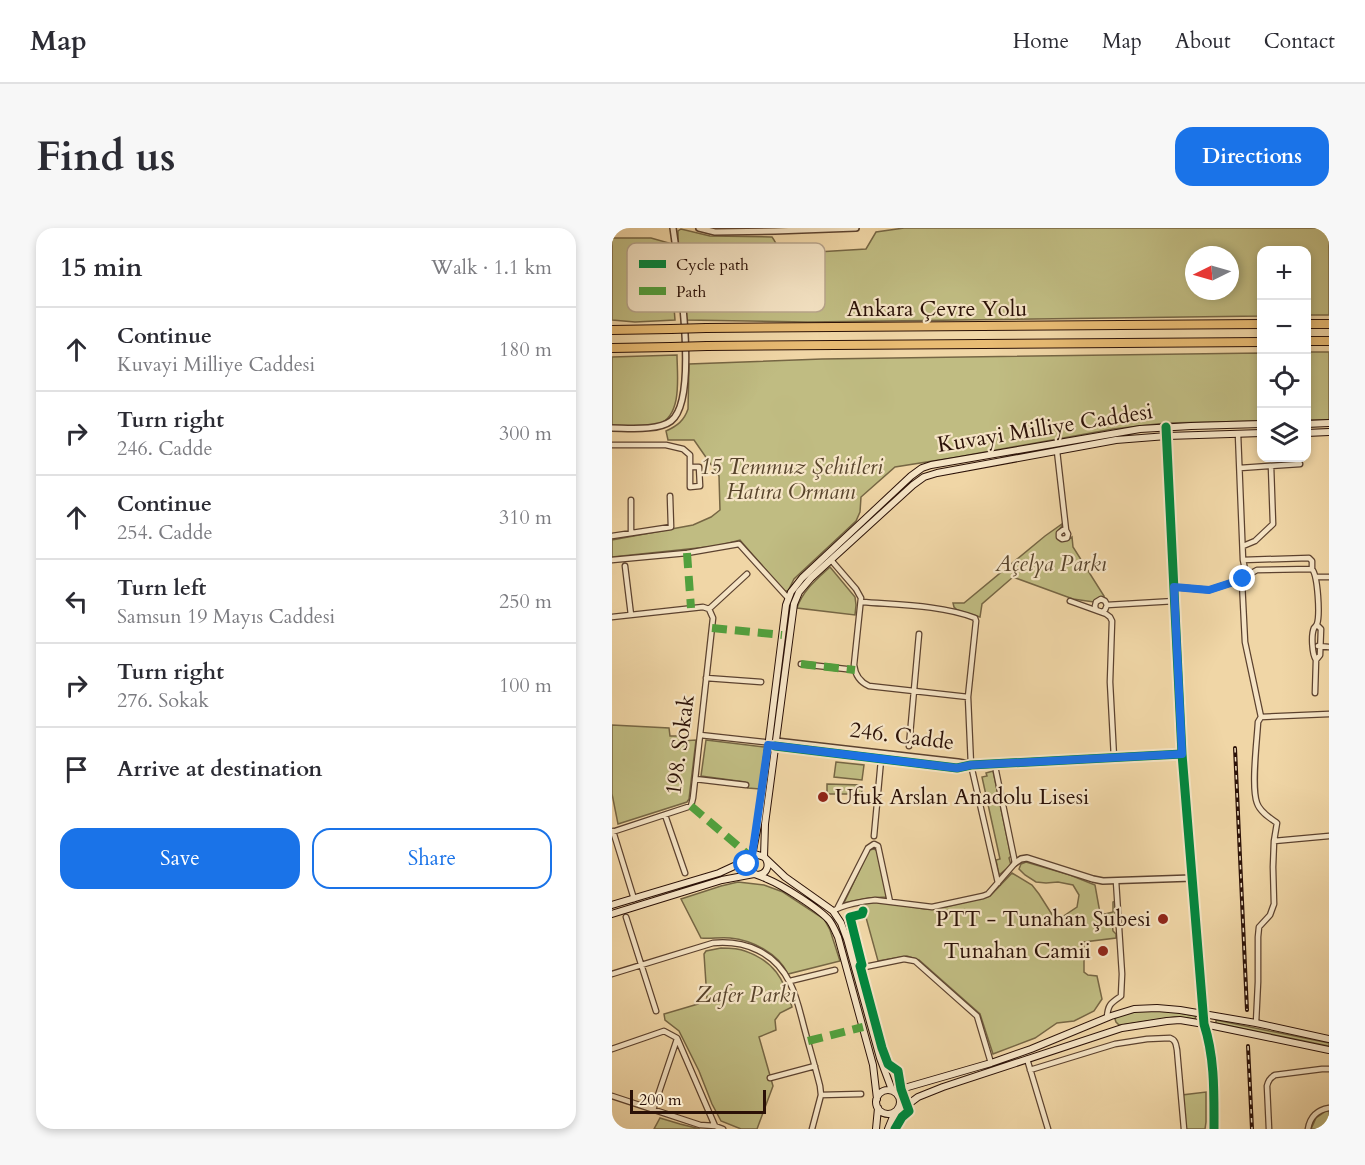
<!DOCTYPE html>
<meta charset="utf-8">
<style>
body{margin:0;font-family:Cardo,serif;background:#f7f7f7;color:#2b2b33}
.controls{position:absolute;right:18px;top:18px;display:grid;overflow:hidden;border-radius:12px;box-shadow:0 3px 9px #0003}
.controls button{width:54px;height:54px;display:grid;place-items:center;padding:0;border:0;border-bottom:2px solid #e1e1e2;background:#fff;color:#2b2b33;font:30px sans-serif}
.compass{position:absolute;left:573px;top:18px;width:54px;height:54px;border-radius:50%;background:#fff;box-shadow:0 3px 9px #0003;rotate:265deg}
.scale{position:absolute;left:18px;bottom:15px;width:136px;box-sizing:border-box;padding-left:6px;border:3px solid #2b1107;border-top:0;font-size:16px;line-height:21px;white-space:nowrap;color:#2b1107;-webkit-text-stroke:4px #f5e4c5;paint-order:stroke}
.stop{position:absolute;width:18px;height:18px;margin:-14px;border:4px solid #1a73e8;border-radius:50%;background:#fff}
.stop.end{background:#1a73e8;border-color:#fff;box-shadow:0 2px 6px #0008}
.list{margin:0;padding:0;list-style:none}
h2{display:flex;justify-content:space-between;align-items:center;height:78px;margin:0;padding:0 24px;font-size:26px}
h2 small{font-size:20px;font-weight:400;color:#7c7c81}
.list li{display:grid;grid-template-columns:39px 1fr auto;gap:18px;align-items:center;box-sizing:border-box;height:84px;padding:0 24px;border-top:2px solid #e1e1e2}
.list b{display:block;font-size:22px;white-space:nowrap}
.list p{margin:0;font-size:20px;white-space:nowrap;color:#7c7c81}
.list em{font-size:20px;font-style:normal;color:#7c7c81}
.actions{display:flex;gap:12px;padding:18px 24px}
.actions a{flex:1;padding:14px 0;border:2px solid #1a73e8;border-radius:18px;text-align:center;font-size:21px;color:#1a73e8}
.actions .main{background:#1a73e8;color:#fff}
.icon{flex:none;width:33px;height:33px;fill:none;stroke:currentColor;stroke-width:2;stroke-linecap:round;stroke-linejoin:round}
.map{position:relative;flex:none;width:717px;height:901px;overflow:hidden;border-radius:18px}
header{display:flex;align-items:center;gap:36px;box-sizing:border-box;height:84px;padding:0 30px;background:#fff;border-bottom:2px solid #e1e1e2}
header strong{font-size:28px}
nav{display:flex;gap:33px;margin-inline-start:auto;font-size:21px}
.intro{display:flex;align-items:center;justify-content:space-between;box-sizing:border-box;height:144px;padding:0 36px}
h1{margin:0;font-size:42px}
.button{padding:15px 27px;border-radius:18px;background:#1a73e8;color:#fff;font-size:21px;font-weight:700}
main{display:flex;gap:36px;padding:0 36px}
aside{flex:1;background:#fff;border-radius:18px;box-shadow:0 3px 9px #0003}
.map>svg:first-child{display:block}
</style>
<header>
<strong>Map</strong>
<nav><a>Home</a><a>Map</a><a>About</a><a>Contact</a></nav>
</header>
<div class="intro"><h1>Find us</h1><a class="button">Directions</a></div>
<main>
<aside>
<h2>15 min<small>Walk · 1.1 km</small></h2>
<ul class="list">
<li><svg class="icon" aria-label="ahead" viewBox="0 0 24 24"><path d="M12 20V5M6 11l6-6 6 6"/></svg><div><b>Continue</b><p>Kuvayi Milliye Caddesi</p></div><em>180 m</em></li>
<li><svg class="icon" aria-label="right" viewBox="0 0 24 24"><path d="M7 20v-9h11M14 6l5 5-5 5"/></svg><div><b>Turn right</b><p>246. Cadde</p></div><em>300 m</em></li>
<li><svg class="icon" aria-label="ahead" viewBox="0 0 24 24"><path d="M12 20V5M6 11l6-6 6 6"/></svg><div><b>Continue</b><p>254. Cadde</p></div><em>310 m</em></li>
<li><svg class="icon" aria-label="left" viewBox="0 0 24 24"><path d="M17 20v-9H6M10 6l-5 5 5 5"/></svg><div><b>Turn left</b><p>Samsun 19 Mayıs Caddesi</p></div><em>250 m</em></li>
<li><svg class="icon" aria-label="right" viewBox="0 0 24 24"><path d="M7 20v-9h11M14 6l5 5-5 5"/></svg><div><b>Turn right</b><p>276. Sokak</p></div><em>100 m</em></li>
<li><svg class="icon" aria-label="arrive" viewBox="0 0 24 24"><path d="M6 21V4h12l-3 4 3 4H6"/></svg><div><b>Arrive at destination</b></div></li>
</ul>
<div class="actions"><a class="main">Save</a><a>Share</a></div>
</aside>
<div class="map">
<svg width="717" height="901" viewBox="0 0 717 901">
<rect width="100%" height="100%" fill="#f0d6a6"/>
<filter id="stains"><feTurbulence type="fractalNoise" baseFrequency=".00333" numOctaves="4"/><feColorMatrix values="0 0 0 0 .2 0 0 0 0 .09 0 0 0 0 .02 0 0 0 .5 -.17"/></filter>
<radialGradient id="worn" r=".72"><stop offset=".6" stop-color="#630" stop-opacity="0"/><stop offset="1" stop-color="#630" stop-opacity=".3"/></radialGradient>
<path fill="#c0bc82" stroke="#766644" stroke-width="1.5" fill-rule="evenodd" d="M292,0H717V87H695L694,22H650L649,88L196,94L73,92L66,10V3L69,1L98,8L160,9C164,14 166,22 172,26L254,21L264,4ZM582,27H618V63H582Z
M0,10H39L57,15L63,92L23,94L0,92Z
M694,124H717V192H695Z
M649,125V193L554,195L501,201L340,230L283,239L249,269L248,284L244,293L182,351L176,363H172L128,312L105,318L0,329V312L81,297L99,289L108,282L107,248L82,212H56L54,203C65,198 72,193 76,181L77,136L210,131Z
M65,127C65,146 71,187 47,196C36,199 12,197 0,198V129Z
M450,296V298L445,304L449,313L456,312L460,309L461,319L492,368V370L482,374L461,371L401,349L370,376L368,389L345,382L342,379L341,375H352L433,308Z
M218,339L243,369L244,377L243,387L185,380C191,362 205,351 218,339Z
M0,497L57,500L58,508H68L69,513L84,512L77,571L75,574L6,596L0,566Z
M94,512L153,519L148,561L136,560L133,554L89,548Z
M224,534L252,537L250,552L222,549Z
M381,543L399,628L397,630L399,637L387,647L384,632L388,631L370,549L375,548L374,545Z
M215,556L250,557V566H215Z
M262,621L265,623L276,667L274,669L257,670L232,675L257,622Z
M414,634L458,647L483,657L488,685L493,686L501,684V674L504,673V691L500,694L501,703L504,706V710L472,714V744L476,747L485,748L490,771L482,783L462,793L445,795L423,810L381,826L368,786L307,732L295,728L266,733L250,675L270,674L313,681H325L378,668L400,645L420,657L427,666L441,688L450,689L465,679L467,667L461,657L446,654L434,655L424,654L413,647L407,641L409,636Z
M126,654L152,657L171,664L212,691L218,702L228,733L176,746C166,725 140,712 118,710C108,709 99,711 89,710L69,671L109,658Z
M109,720C117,720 126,720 133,723C162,733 172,751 180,779L168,785L163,792L164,802L147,809L161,858L145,901H129L109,893L100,876L87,843L67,803L53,792L52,786L86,776L95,771L92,726L94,723Z
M542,782L563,784L584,788L583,791L563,789L510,797H507L504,794L503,791L505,788L526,783Z
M604,792L717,815V818L604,795Z
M594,864V894L593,901H574L570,867Z
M714,883H717V901H699L704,890Z
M48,890L68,896L88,901H42Z"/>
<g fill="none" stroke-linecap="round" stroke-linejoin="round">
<defs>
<path id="minor" d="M626,206L631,332L633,341L639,345
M0,217H54L71,221L78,227V259L88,258L87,239H78
M445,223L454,302L456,306L455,310L450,311L447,309V305L451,302H454
M628,240L688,236
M19,305V272
M0,308L59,299L58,268
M631,318L643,313L661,296L659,238
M0,332L75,325L127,316L176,370
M219,332L244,361L249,370L242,437C243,446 248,454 257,458L356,469
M631,332L697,330L700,333V341
M13,338L19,387
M704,349H717
M631,351L630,354L633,414L649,489L717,486
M562,359L597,362L631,351L636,347L645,342L700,341C706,348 708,387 705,396C704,398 703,399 702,400C699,407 700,426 704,432L708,427L709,401L705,397
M458,373L494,386L498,389L500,393L498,454L502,530
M250,374C286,377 329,377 363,390L364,393L356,469L359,537L386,655
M495,377L493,382L490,384L484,382L483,378L484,374L489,371L493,373L495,377L563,373
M0,389L91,379L97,381L135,346
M706,418L717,419
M189,436L243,442
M94,450L149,454
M703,465L704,432
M88,507L152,514
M297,518L307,406
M83,551L134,557
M53,587L73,645
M1,603L22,671
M0,604L79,578L81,570L101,390L97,381
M262,608L269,532
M662,613L717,608
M226,679L256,620L262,616L266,618L278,674
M221,683C230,677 252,673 263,672L320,679L371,668L376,666L403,635L384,543
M14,689L44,783
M243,741L292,731L303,733L365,788L379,835
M0,746L101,715C133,712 163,724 178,755C185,769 188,784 192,799C197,818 203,838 208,858L209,867L200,901
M178,753L223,742
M495,789C496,776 499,775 509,768L510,746L504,653
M644,795L646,754V709L647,699L658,687L662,676L661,639L662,613L665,595C658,590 648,584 645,575C639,559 645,513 646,494L649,489
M592,796C603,830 602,866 602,901
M0,821L52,803L65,810L103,898
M415,831L436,901
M418,842L503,816L535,811L558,810C564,812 564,817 565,822L572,901
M158,850L203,838
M209,867L249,866
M0,868L88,897L103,898L111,901
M41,882L65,811
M657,901L655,858C656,853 659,849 663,847L710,841H717
M696,901C698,889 705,882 717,880"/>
<path id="tertiary" d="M87,0L103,4L163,3L244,0
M554,199L570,526L592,796
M0,200C16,200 46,203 59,193C88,171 66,36 61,0
M164,513L346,534L357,536
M163,518L345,540L359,537L570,526
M403,635L409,631L415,630L481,651L491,653L580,650"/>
<path id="secondary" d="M694,196L717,195
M694,205L717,204
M140,628L147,591L174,377L179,364L190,350L299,248L310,240L319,237L528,201L579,198L650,196
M152,629L153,596L182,376L187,364L199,350L301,257L312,249L325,245L504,212L555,208L650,205
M138,630L136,639C140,647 147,647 155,651C170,657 206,680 217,692C221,697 223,703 226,709L261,837L265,871
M146,647C154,646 158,639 154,631
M0,677L107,645L131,634L143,626L152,629L173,649L221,683L229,695L235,711L268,830L280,862
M0,686L110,652L142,646
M264 874a12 12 0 1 1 24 0a12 12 0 1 1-24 0Z
M282,863L379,835L419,821L499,788L522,781L545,780L568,782L644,795L717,811
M286,881L294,878L306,869L331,859L510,800L555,793L568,792L592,796L717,822
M264,901L266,880
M276,901L283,884"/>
<path id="motorway" d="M694,96H717
M94,100L650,96
M0,102L59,101
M694,113H717
M95,118L650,114
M0,120L59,119"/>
</defs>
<use href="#minor" stroke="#5c422f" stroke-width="7"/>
<use href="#tertiary" stroke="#5c422f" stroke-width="8"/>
<use href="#secondary" stroke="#2b1107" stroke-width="8"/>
<use href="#motorway" stroke="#2b1107" stroke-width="10"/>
<use href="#minor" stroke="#f5e4c5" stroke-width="4.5"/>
<use href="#tertiary" stroke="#f5e4c5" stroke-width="5"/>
<use href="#secondary" stroke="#f5e4c5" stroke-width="6"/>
<use href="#motorway" stroke="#e8bb73" stroke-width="8"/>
<defs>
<path id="rail" d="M623,520L635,782
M636,818L640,901"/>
</defs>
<use href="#rail" stroke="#2b1107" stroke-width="4"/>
<use href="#rail" stroke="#f5e4c5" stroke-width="1.5" stroke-dasharray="4.5" stroke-linecap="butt"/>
<defs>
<path id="motorway-bridge" d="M59,101L94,100
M59,119L95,118"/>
</defs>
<use href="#motorway-bridge" stroke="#2b1107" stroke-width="10" stroke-linecap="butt"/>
<use href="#motorway-bridge" stroke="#e8bb73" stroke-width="8"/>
<path stroke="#51a03d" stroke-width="8" stroke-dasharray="15 8" stroke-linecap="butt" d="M75,325L79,380
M100,400L170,407
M189,436L243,442
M79,578L139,629
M196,813L251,799"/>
<defs>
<path id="cycleway" d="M554,199L570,526L592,796C603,830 602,866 602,901
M163,518L345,540L359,537L570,526
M251,683L250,686L238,689L250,737L248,738L270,820L276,836L286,843L289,861L297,883L290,889L283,901"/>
</defs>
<use href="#cycleway" stroke="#f5e4c5" stroke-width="13"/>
<use href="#cycleway" stroke="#00873e" stroke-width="9"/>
</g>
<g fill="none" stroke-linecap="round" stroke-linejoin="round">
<path stroke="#1a73e8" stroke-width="8" d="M135,636L136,633L140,628L156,517L345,540L359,537L570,526L562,359L597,362L631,351"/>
</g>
<g fill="#8f2418" stroke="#f5e4c5" stroke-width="2">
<circle cx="211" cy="569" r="6"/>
<circle cx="551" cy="691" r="6"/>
<circle cx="491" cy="723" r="6"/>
</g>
<g text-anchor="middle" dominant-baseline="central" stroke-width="4.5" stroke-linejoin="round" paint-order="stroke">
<g font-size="22" fill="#2b1107" stroke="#f5e4c5">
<text x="325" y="81">Ankara Çevre Yolu</text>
<text transform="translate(433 200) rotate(-9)">Kuvayi Milliye Caddesi</text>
<text transform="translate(290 508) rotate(7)">246. Cadde</text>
<text transform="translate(68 517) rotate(-82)">198. Sokak</text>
</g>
<g font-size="22" font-style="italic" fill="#58442c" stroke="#f5e4c5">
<text x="179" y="239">15 Temmuz Şehitleri<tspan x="179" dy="25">Hatıra Ormanı</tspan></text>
<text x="439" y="336">Açelya Parkı</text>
<text x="134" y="767">Zafer Parkı</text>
</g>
<g font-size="22" fill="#2b1107" stroke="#f5e4c5" text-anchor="end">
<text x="223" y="569" text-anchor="start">Ufuk Arslan Anadolu Lisesi</text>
<text x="539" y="691">PTT - Tunahan Şubesi</text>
<text x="479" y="723">Tunahan Camii</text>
</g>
</g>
<rect x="15" y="15" width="198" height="69" rx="9" fill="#f5e4c5" stroke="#b8a58c" stroke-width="1.5"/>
<rect x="27" y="32" width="27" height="8" fill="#00873e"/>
<rect x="27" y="59" width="27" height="8" fill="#51a03d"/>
<g font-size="16" fill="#2b1107">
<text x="64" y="42">Cycle path</text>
<text x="64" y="69">Path</text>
</g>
<rect width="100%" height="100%" filter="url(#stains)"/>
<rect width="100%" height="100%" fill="url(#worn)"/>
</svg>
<div class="controls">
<button>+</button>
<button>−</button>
<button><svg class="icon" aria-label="locate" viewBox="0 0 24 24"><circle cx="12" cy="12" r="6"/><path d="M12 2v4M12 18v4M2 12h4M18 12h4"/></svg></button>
<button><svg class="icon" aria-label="layers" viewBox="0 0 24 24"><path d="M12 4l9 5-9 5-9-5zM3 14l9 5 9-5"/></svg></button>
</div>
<svg class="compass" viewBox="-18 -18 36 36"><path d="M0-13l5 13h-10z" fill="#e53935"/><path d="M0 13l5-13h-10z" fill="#7c7c81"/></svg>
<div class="scale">200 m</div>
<div class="stop" style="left:135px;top:636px"></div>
<div class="stop end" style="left:631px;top:351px"></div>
</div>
</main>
